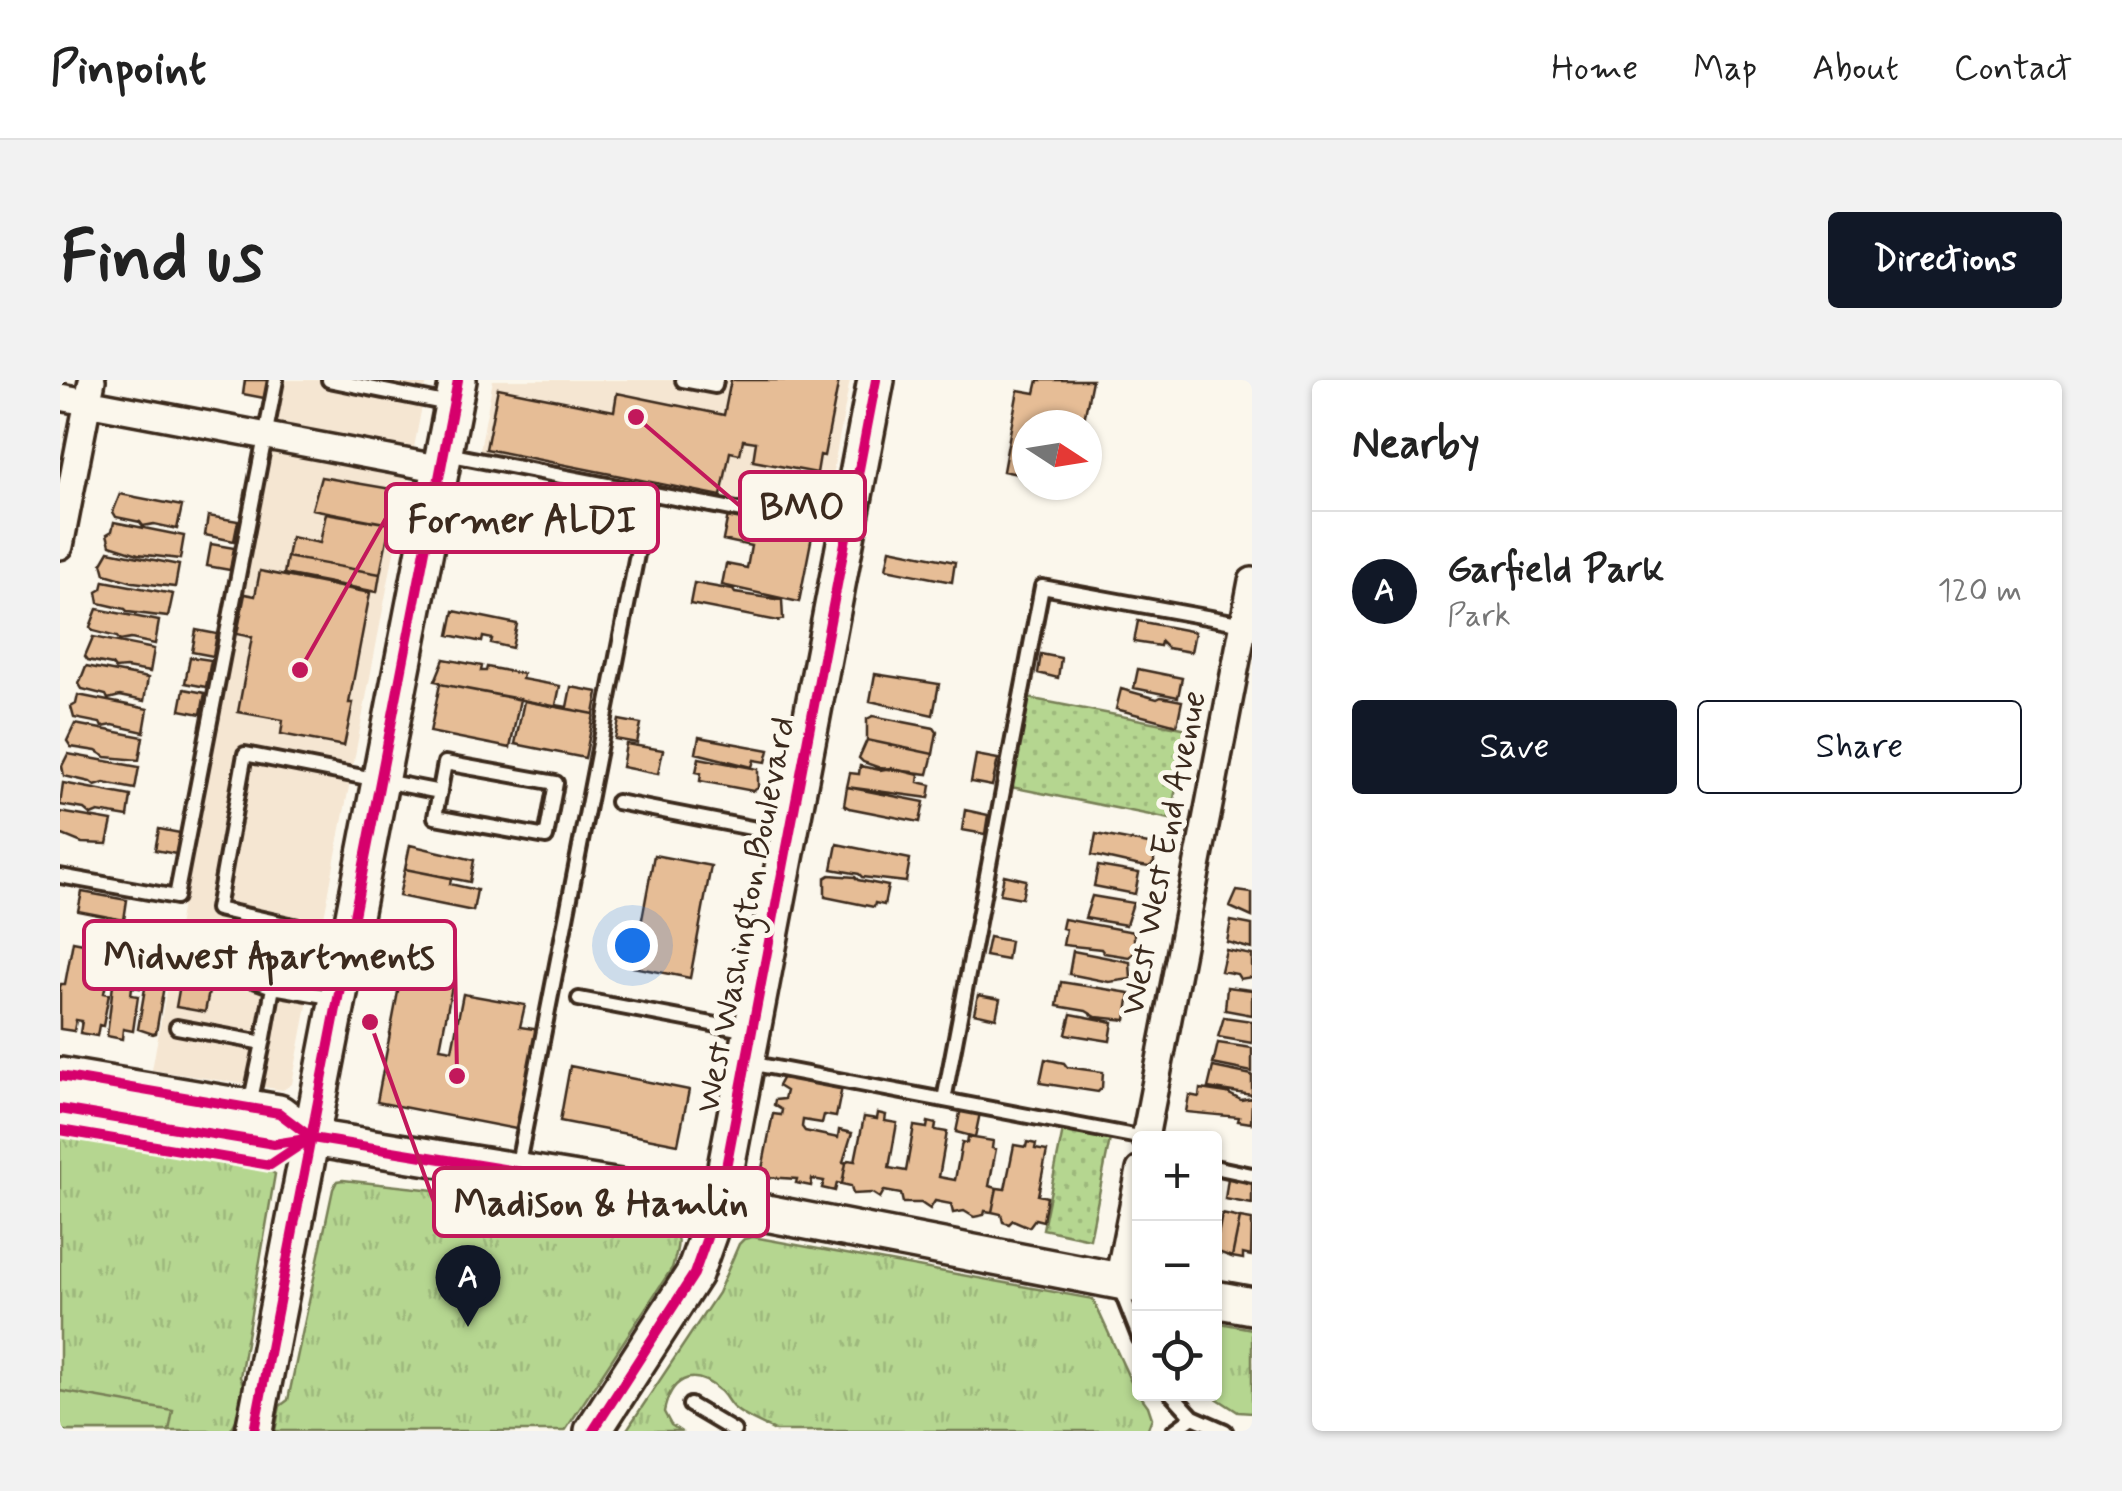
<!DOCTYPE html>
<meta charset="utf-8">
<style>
body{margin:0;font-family:Mynerve,sans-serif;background:#f2f2f2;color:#222}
.controls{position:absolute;right:30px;bottom:30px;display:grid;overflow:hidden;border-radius:10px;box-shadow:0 2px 8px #0004}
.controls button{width:90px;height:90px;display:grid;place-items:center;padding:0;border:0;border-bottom:2px solid #e0e0e0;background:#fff;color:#222;font:50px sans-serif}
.compass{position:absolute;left:952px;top:30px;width:90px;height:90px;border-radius:50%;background:#fff;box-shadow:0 2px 8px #0004;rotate:102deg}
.you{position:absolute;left:572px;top:565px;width:35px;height:35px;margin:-25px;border:8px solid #fff;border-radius:50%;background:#1a73e8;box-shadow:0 0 0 15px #1a73e833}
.badge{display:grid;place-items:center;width:65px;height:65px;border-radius:50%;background:#111827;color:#fff;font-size:32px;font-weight:700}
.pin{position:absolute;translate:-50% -82px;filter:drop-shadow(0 2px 5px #0008)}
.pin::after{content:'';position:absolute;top:52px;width:35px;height:30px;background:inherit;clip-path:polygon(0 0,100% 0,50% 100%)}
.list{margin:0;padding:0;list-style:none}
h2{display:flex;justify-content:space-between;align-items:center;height:130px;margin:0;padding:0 40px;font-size:42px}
h2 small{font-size:32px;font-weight:400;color:#767676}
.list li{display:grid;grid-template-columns:65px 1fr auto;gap:30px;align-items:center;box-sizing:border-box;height:160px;padding:0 40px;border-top:2px solid #e0e0e0}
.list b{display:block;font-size:38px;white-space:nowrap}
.list p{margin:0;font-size:32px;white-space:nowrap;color:#767676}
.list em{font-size:32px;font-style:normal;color:#767676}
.actions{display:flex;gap:20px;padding:30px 40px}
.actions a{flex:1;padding:22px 0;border:2px solid #111827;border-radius:10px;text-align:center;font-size:35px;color:#111827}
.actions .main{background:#111827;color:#fff}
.icon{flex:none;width:55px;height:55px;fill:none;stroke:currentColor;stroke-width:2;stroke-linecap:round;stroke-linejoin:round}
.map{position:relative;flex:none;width:1192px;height:1051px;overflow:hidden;border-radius:10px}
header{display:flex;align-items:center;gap:60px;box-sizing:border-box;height:140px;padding:0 50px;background:#fff;border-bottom:2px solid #e0e0e0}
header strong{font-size:48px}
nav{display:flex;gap:55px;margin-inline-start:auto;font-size:35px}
.intro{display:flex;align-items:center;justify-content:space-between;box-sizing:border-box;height:240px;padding:0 60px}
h1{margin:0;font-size:70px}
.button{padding:25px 45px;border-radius:10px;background:#111827;color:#fff;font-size:35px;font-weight:700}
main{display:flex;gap:60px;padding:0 60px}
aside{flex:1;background:#fff;border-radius:10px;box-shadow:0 2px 8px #0004}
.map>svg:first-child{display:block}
</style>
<header>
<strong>Pinpoint</strong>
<nav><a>Home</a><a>Map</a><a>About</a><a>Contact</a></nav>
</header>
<div class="intro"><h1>Find us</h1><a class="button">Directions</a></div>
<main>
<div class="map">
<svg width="1192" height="1051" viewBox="0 0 1192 1051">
<defs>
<pattern id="grass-dots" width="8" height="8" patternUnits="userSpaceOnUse" patternTransform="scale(2.5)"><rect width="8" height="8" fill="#b5d690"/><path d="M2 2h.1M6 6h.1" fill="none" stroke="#9db87c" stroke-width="1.8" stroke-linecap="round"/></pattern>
<pattern id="park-tufts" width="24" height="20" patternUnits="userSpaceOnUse" patternTransform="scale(2.5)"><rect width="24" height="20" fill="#b5d690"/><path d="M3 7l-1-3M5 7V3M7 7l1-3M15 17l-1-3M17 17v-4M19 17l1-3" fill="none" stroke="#9db87c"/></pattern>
</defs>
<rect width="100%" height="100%" fill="#fbf7ec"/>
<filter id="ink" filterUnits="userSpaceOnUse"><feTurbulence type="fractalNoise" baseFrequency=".01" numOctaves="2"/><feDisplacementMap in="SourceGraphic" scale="20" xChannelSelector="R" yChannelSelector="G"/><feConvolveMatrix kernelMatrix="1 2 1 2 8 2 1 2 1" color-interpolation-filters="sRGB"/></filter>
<g filter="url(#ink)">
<path fill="#f5e6d2" d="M217,0H367L232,704L223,710L92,690Z
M433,0H790L764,139L419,75Z"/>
<path fill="url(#grass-dots)" stroke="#788057" stroke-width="2.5" d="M968,318L1128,349L1110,439L951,407Z
M1003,750L1050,759L1030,859L983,849Z"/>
<path fill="url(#park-tufts)" stroke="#788057" stroke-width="2.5" d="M0,753L152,779L207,789L215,794L180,997C189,1015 179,1037 170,1051H0Z
M283,800L540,828L609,841C623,853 617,872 612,888L505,1051H215L220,1026L228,1020L273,809L277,801Z
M693,857L1033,919L1072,1004L1088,1026L1092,1038L1087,1051H715C702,1044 685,1038 674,1028C668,1023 665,1014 659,1010C631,986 610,1000 604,1032L611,1045L620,1051H566L658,913L679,864L684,859Z
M1155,942L1192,949V1033L1178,1032L1150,1014H1154Z"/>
<path fill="#b5d690" stroke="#788057" stroke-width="2.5" d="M0,1011L113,1031L109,1051H0Z"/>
<path fill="#e6bd96" stroke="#3b2a1e" stroke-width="2.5" d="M185,0H208L204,18L183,14Z
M671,0H779L764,76L760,75L757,93L693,81L696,62L683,60L680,74L670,72L661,116L426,69L438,8L554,31L557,13L664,35Z
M978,0H1032L1023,45H967V96L943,91L958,10L975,13Z
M261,97L337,110L330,144L252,129Z
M60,114L122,126L117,149L94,144L83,146L80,142L56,137L53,132Z
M266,133L330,144L320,194L227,177L231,157L260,163Z
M668,135L753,151L739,222L662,205L666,184L687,188L691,166L663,160Z
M148,136L178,141L174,161L145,155Z
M54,142L124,156L120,179L78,174L50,165L47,154L52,151Z
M151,164L174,168L170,190L147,186Z
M830,169L895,182L892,202L826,189Z
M49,171L119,185L115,207L73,202L45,194L42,183Z
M227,177L320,194L317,212L224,194Z
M200,191L310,213L289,323H293L284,366L221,354L223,340L178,332L192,257L177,254L185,214L195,216Z
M44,201L113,214L108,237L68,232L65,229L39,223L37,212L42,209Z
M634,203L673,210L675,213L722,220L723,239L718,241L630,224Z
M37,229L99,241L95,264L71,259L60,261L57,257L33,251L30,247Z
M394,231L457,244L452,268L431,263L432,259L423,257L422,262L389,255Z
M1078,241L1135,252L1131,272L1107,268L1101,262L1100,266L1074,262Z
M136,250L157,254L153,276L132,272Z
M33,257L94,269L90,292L66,288L55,289L52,285L28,280L25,276Z
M981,274L1001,278L998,298L978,293Z
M130,277L151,280L146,307L125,303Z
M384,279L422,286L421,291H426L427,287L463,294L462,299L500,306L496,325L507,327L511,307L538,312L534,334L380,304V302L375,301Z
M26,286L88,298L84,321L60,316L48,319L46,315L22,309L19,304Z
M1078,289L1122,298L1118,317L1074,308Z
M815,294L879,304L873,335L810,321Z
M380,304L460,319L450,368L370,352Z
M124,309L145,313L141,334L120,330Z
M1061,309L1097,319L1101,317L1122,321L1117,345L1056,329Z
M18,315L88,329L84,352L53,345L42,347L40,343L14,338L11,327L16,324Z
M464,321L534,334L525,378L455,364Z
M813,336L874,348L877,352L873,374L807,360V339Z
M559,340L581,344L577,363L555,359Z
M15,344L83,357L79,380L46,377L36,371L11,367L7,361Z
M639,357L709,370L706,382L694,380L692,387L636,373Z
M807,360L873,374L868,394L820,388L803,382L799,378Z
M566,364L603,370L598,394L562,387Z
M8,374L79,387L75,409L44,403L35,406L30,402L4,396L2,386Z
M916,375L938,379L932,406L911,402Z
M639,378L698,389V408L693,411L640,401L641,393L636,392Z
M800,386L820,390L831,388L859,395L858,402L871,405L869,418L787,407L790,393L799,394Z
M3,403L71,416L68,437L38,432L31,435L24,429L0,425Z
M787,407L864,422L860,442L789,428L784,425Z
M905,430L928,435L925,454L902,450Z
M0,432L52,441L47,464L22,463L0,454Z
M99,449L120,453L116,474L95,470Z
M1036,454L1094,465V483L1089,487L1076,485L1032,475Z
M777,464L850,479L846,502L802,497L799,494L772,489Z
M350,465L414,480L410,502L345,489Z
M594,475L651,486L630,598L573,587Z
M1038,486L1079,493L1075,514L1034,506Z
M345,489L391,498L390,504L417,510L413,531L339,516Z
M770,495L795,497L798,500L828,506L824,525L815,523L814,527L765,517V498Z
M944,495L966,500L962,518L940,514Z
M1177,511L1192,513V537L1170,527Z
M22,512L67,520L64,540L18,531Z
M1032,516L1073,523L1066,545L1025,538Z
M1004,539L1074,552V573L1069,577L1044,573L1041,569L1003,565L1006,549L1002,548Z
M1171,541L1192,545V569L1167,562Z
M929,557L950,561L947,580L925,576Z
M13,561L54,569L44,613L49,614L43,646L39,645L37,656L20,653L22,641L16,640L14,651L0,649V607L1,604H5Z
M73,563L88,565L80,608L72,607L71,615L78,616L73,651L63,649L62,659L47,656L54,596L59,592L63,572L71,574Z
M1166,570L1192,575V597L1180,599L1177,594L1161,591Z
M126,571L156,576L145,632L116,627Z
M1013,571L1070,582L1071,599L1049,602L1009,594Z
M90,579L108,582L96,653L93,654L78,649Z
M341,596L392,606L380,668L392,670L403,614L465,625L460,647L481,650L461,750L317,722Z
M1001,602L1070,613L1066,640L1036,637L1026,631L997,626Z
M1167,607L1192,610V635L1165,630Z
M918,615L940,619L936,638L914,633Z
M1011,634L1053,642L1050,661L1006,654Z
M1164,637L1192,641V663L1158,657Z
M1158,663L1192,668V692L1153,684Z
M985,679L1004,683L1007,687L1043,692L1042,708L1038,712L980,703Z
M510,686L629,710L618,764L500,741Z
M1153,687L1192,695V715L1148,708Z
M723,697L782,707L776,737L764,735L762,743L743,740L742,747L745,751L778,758L779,750L792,753L783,782L786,783L782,804L777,803L775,811L762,808L764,801L752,799L751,806L736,803L737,799L706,797L707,790L702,789L713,734L721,735L722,730L714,725L715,720L724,719L726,711L718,706Z
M1140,709L1167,713L1181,720L1192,718L1191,743L1178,741L1179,737L1126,732L1129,715L1139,717Z
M901,728L920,733L915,757L896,752Z
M818,733L826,735L825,741L837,743L829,788L846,791L854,746L867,748L868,742L876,744L875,750L887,752L879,797L895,800L902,762L907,763L908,757L933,761L932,768L936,769L929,806L937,808L932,832L925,831L924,835L914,837L904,831L893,833L891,824L875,821L870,829L861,823H843L841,814L824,811L820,818L812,813L793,814L791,806L782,804L786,783L788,780L795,781L804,737L817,739Z
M967,762L976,764L975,769L987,771L978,815L987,817L983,841L975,839L969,847L953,840L949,844L943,842L941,834L932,832L937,808L945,809L954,765L966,767Z
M1168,798L1192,802V824L1165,819Z
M1162,834L1180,838L1172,877L1155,871Z
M1180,838L1192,840L1191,876L1183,874V879L1172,877Z"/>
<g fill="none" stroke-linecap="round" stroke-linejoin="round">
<defs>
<path id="lane" d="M269,0L389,24
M623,0L655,6L656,0
M387,74L785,151
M385,383L496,403L486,457L375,437Z
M557,422L727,455
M0,496L116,517L216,0
M288,558L157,529L185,374L380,412
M166,590L213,607L276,618
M519,619L689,651
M117,647L203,663L213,607
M689,683L1084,758
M884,720L982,207L1184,244
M190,724L203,663
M1154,787L1192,795
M457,789L589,113
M1060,908L1080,959
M1112,1014L1133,1037
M630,1025L674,1051
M1114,1051L1133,1037L1165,1051"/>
<path id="street" d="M0,17L382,89
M0,166L32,0
M1085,758L1192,201
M1058,901L1080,790"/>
<path id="secondary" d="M0,696L219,733L252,758
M0,729L214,764L252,758L659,824L1080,905
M1154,919L1192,926
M194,1051L398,0
M533,1051L634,894L659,824L816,0"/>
</defs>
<use href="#lane" stroke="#3b2a1e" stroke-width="20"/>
<use href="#street" stroke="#3b2a1e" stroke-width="32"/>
<use href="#secondary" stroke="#3b2a1e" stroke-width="42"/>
<use href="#lane" stroke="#fbf7ec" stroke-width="12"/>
<use href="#street" stroke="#fbf7ec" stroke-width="25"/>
<use href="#secondary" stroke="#fbf7ec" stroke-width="35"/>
<defs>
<path id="cycleway" d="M0,696L219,733L252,758
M0,729L214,764L252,758L659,824
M0,750L210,785L243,763
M194,1051L398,0
M533,1051L634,894L659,824L816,0"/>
</defs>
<use href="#cycleway" stroke="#fbf7ec" stroke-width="16"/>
<use href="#cycleway" stroke="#d6006c" stroke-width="10"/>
</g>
</g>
<g text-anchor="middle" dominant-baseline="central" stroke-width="10" stroke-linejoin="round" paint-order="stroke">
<g font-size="35" fill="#3b2a1e" stroke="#fbf7ec">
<text transform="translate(1104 473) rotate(-79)">West West End Avenue</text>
<text transform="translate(686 535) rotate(-79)">West Washington Boulevard</text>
</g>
</g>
<path fill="none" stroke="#c2185b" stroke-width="4" d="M576 37L680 126M240 290L326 138M397 696L395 575M310 642L374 822"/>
<g fill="#c2185b" stroke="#fbf7ec" stroke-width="4">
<circle cx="576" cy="37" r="10"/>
<circle cx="240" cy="290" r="10"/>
<circle cx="397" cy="696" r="10"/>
<circle cx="310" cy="642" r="10"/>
</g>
<g fill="#fbf7ec" stroke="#c2185b" stroke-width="4">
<rect x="680" y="92" width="125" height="68" rx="10"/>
<rect x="326" y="104" width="272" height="68" rx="10"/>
<rect x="24" y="541" width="371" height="68" rx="10"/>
<rect x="374" y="788" width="334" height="68" rx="10"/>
</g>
<g font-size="38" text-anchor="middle" font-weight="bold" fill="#3b2a1e">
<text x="742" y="139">BMO</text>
<text x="462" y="152">Former ALDI</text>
<text x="209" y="588">Midwest Apartments</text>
<text x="541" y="835">Madison &amp; Hamlin</text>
</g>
</svg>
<div class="controls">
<button>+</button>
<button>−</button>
<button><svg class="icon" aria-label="locate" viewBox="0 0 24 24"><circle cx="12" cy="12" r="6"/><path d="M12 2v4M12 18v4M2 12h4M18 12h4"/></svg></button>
</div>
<svg class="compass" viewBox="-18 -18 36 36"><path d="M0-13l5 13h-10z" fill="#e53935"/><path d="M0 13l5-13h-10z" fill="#767676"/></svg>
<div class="you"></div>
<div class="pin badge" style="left:408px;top:947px">A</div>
</div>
<aside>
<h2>Nearby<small></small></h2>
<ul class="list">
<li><span class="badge">A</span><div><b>Garfield Park</b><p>Park</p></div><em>120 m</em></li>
</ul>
<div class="actions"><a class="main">Save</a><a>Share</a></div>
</aside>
</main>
